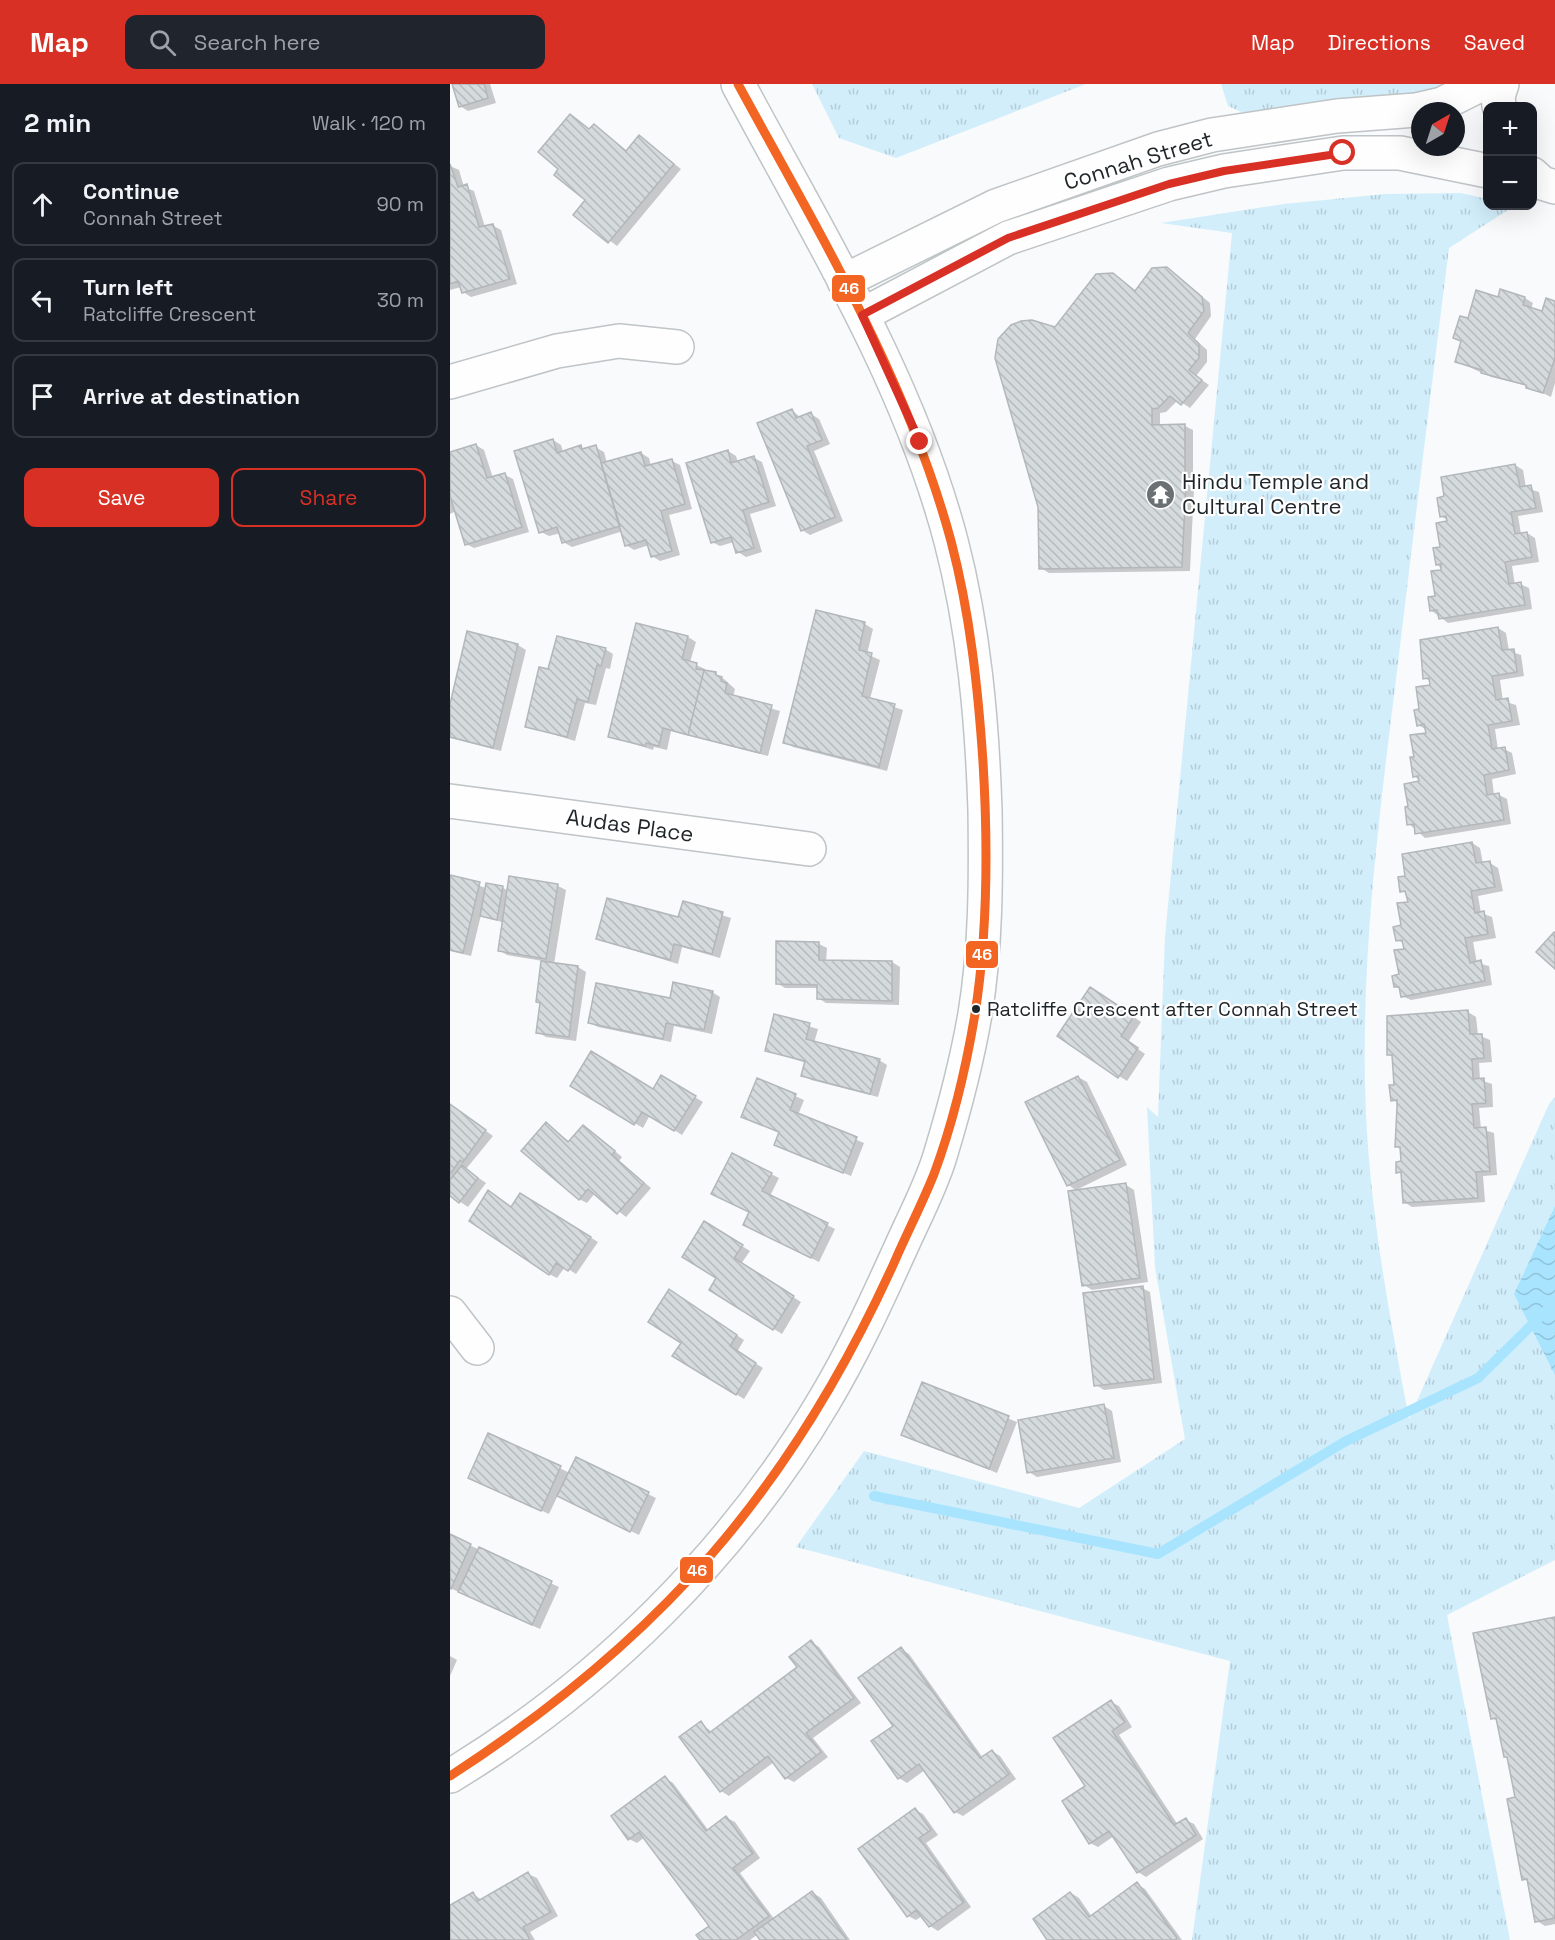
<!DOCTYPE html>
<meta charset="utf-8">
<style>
body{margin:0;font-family:"Space Grotesk",sans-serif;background:#20242c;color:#f1f3f6}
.controls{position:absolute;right:18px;top:18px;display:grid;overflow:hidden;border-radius:12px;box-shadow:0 6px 24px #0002}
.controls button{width:54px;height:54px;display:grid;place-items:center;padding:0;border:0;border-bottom:2px solid #363941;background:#171b24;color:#f1f3f6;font:30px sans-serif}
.compass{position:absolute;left:961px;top:18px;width:54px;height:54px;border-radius:50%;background:#171b24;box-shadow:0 6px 24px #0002;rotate:39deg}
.stop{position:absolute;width:18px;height:18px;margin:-14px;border:4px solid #d93025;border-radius:50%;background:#fff}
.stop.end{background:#d93025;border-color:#fff;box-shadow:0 2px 6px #0008}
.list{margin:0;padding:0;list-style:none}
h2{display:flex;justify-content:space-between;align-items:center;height:78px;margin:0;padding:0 24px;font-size:26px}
h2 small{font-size:20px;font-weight:400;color:#9ea1a6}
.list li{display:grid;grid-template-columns:39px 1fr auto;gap:18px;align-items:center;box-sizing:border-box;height:84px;margin:0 12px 12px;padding:0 12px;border:2px solid #363941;border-radius:12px}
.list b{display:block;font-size:22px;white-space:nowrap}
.list p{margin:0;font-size:20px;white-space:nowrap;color:#9ea1a6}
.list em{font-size:20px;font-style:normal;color:#9ea1a6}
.actions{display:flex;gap:12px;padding:18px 24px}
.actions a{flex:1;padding:14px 0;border:2px solid #d93025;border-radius:12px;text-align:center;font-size:21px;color:#d93025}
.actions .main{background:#d93025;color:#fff}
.icon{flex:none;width:33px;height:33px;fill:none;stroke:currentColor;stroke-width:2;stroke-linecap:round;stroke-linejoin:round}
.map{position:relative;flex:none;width:1105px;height:1856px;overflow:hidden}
header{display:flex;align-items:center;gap:36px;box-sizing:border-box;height:84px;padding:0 30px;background:#d93025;color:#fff}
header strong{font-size:28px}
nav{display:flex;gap:33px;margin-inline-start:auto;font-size:21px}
.search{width:420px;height:54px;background:#20242c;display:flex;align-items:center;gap:15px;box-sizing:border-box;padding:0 21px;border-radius:12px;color:#9ea1a6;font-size:22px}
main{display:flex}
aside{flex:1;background:#171b24}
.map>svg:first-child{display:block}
</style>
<header>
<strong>Map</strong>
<div class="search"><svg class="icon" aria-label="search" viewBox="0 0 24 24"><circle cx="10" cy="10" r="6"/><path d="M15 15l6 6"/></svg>Search here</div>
<nav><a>Map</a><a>Directions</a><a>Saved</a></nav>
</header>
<main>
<aside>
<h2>2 min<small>Walk · 120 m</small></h2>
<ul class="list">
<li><svg class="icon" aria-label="ahead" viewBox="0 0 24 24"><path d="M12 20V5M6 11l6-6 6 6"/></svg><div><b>Continue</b><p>Connah Street</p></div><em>90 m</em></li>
<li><svg class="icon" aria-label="left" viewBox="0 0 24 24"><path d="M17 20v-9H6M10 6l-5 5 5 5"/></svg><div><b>Turn left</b><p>Ratcliffe Crescent</p></div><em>30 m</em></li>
<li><svg class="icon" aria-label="arrive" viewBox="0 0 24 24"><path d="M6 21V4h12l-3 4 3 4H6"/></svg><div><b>Arrive at destination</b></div></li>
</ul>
<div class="actions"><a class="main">Save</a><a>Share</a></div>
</aside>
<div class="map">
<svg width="1105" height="1856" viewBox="0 0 1105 1856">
<defs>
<pattern id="park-tufts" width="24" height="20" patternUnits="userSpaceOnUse" patternTransform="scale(1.5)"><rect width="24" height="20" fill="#d2eefb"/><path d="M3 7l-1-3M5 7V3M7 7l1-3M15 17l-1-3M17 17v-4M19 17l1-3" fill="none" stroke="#b4ccd7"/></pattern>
<pattern id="water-waves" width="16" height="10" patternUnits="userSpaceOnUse" patternTransform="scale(1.5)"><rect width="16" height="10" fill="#a8e4fe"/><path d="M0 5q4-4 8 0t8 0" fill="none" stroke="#90c3da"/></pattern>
<pattern id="building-back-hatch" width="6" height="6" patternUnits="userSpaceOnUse" patternTransform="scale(1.5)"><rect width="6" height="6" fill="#d5dadd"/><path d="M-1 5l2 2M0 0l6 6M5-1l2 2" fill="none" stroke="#b6bbbe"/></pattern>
</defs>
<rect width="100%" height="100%" fill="#f8fafc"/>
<path fill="url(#park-tufts)" d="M362,0H636L446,74L389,54Z
M771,0H1014L1004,8L807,35L778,22Z
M1011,109L1037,115L1038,122H1064L999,164C981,305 964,446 947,587C930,725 912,861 915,1000C917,1113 938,1224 959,1335L1099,1020L1105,1013V1476L997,1531L1060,1856H742L780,1577L346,1463L414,1367L629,1424L735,1355L705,1183L697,1023L708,1033L715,853L782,149L711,139L834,120L935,110Z"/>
<path fill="url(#water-waves)" d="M1105,1122V1291L1064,1210Z"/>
<path fill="#0003" d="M4,0H40L46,19L18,27L10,22Z
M144,42L178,68L190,53L231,85L167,162L126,131L138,116L140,46Z
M0,82L9,86L14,103L24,107L35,143L42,141L51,146L67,200L21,213L13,208L11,203L0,206Z
M717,184L760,219L761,232L745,255L757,266V278L746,292L759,301L740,324L728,316L716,328L710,329V343L735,342L743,346V394H739V401L744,404L740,487L599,489L591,484L605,244L686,208Z
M1075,214L1083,219L1081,225L1093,229L1097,216L1105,219V299L1101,313L1078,302L1041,293L1006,277L1019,236L1049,215Z
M342,326L351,334L361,330L369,335L380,360L364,367L393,437L360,451L352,446Z
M103,356L111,361L113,368L131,363L136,366L145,363L154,368L157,379L191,369L199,374L201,382L222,377L230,381L242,425L219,431L230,471L210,477L202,472L199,461L184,466L176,461L173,447L122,463L113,458L111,449L99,452L91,448Z
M26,361L34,366L43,394L55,391L63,395L79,448L24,464L16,460L6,427L0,430V369Z
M278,367L286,372L288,379L304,374L312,378L326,422L300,430L312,468L296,473L288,468L284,458L270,462L262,458Z
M1065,381L1073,386L1076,404L1089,408L1093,428L1068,432L1071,450L1077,449L1085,454L1089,478L1062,482L1065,501L1070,500L1079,504L1082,525L998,539L982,527L993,487L987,480L1000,438L991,432Z
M367,528L415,540L423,545L417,570L430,576L420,615L453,626L437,687L343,663L335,658Z
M187,541L238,553L246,558L240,578L255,585L254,588L274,595L285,605L283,613L330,627L318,672L221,647L217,666L204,663L203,666L159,652Z
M1048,544L1056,549L1059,567L1071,571L1074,592L1050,596L1053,617L1066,621L1070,641L1045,645L1048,666L1054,665L1062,669L1066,690L1042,695L1044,711H1049L1057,715L1061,740L975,754L959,740L960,723L971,699L965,692L966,674L978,650L977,646L968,641L971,626L982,602L981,598L975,594Z
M68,561L76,566L51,667L0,654V626Z
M155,565L163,570L160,585L156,584L146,621L135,619L125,657L76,642L99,586Z
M1022,759L1030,764L1033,780L1040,779L1048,784L1053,807L1028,812L1031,829L1042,833L1046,854L1023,858L1027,879L1039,882L1042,901L961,916L952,912L951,906L946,902L956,866L955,860L947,856L959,819L958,810L952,807L957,793Z
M0,792L36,804L52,803L58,807L108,802L116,806L104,880L128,883L136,888L126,957L96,953L88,948L92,920L87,917L93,877L57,871L49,866L54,839L31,831L21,872L0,867Z
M234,819L281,834L270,874L232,863L228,880L147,855L229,835Z
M369,860L377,864L376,878H442L450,883L449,921L376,919L368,914V904H335L327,899Z
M262,908L270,913L262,950L224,942L221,958L148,943L140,939L221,916Z
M649,909L691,938L678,958L695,970L677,997L669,992Z
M1018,928L1026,933L1028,951L1040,956L1042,978L1029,979L1030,996L1042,1000L1043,1023L1029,1024L1031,1045L1044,1049L1047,1091L1033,1092L1035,1118L962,1123L954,1118L952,1090L948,1088L953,1078L952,1066L946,1062L948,1019L943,1016L946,1002L943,973L938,970Z
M325,932L368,945L364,959L429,976L437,981L428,1013L361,996L353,991L356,979L316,966Z
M212,993L253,1018L232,1051L200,1031L193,1044L122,1002L204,1007Z
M628,993L637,998L677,1081L626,1106L618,1101Z
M308,996L354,1016L348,1031L414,1059L401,1092L334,1065L330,1049L301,1037Z
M0,1021L43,1052L16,1085L36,1099L18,1123L0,1111Z
M96,1040L120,1058L133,1042L141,1047L172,1073L169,1077L201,1104L176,1133L145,1109L137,1119L129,1115Z
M321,1090L329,1094L320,1112L385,1145L369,1178L295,1140Z
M676,1101L684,1106L698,1198L642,1206L634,1201Z
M71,1111L148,1158L126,1190L115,1183L107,1194L99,1190L62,1124Z
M255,1139L300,1167L291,1180L351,1218L332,1250L261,1206L268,1194Z
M692,1204L700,1208L712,1299L654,1306L646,1301Z
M227,1212L294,1256L287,1268L313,1284L294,1315L224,1272L233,1259Z
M473,1300L567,1338L547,1389L453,1351Z
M654,1322L662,1327L671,1378L587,1393L579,1388Z
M39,1351L120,1389L127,1375L206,1414L189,1451L108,1411L99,1430L28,1398Z
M0,1452L109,1503L90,1545L0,1504Z
M1105,1534V1840L1095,1842L1087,1837L1079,1798L1073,1795L1067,1715L1049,1638L1042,1634L1025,1550Z
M361,1558L369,1563L411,1619L363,1654L378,1673L344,1698L336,1694L324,1678L279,1712L271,1707L251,1639L263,1649L349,1583Z
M451,1565L459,1570L533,1674L542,1667L550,1672L566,1695L513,1732L505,1728L475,1686L457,1699L449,1694L423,1658L445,1642Z
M0,1572L7,1576L0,1592Z
M661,1618L669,1622L682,1643L669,1651L728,1741L736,1736L744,1740L753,1755L696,1793L688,1788L664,1752L648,1763L640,1759L637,1703Z
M215,1694L223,1699L259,1747L277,1734L285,1738L310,1774L290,1789L325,1836L363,1809L371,1814L400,1856H312L308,1850L300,1856H252L261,1842L195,1753L187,1759L179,1755Z
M465,1726L473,1730L488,1751L476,1759L521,1823L488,1847L480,1842L472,1832L466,1836L458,1832Z
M78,1790L87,1794L108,1832L80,1848L85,1856H0V1823L23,1810L32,1816Z
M687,1800L695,1805L732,1856H599L621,1809L629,1814L642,1833Z"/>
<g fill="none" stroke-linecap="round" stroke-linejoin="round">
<path stroke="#a8e4fe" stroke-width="10" d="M424,1412L708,1470L896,1357L1028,1294L1105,1218"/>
</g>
<path fill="url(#building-back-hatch)" stroke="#b3b7b9" stroke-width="1.5" d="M2,0H34L38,14L9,23Z
M120,30L139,45L144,40L176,67L189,51L224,80L158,159L123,131L135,116L104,91L108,85L88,68Z
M0,80L8,103L17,100L29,143L43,140L60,195L12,209L8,197L0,200Z
M717,183L752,213L754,227L738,249L749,260V274L739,286L752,296L731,321L720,312L708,324L702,325V341L735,340V390L732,391V397L736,398L732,483L589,485L588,423L545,274L548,255L561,241L571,237L582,236L605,243L646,190L663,189L685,207L702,184Z
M1050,205L1075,213L1073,221L1092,227L1096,214L1105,217V274L1093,309L1076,304V301L1031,289L1032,286L1005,278L1011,257L1003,254L1010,232L1018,234L1026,206L1048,213Z
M342,325L346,334L361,328L372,356L357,362L385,433L351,447L307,339Z
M103,355L107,369L131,361L132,365L146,361L170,442L112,459L107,443L89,449L64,367Z
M26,360L37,394L55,389L72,443L15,461L0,412V368Z
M278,366L281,379L304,372L319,418L293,426L304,464L286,469L281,453L261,459L236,379Z
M191,368L195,382L222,375L235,420L211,427L222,467L201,473L196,456L175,462L151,379Z
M1065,380L1070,403L1081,401L1086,424L1061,428L1065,450L1077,448L1082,473L1055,478L1059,500L1071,498L1075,521L989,535L987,526L980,527L978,513L985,512L981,487L991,486V480L986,481L983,464L990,463L986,439L997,437L996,432L990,433L987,414L994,412L991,393Z
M366,526L415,538L409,566L422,569L412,612L445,620L429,683L333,659Z
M186,539L238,552L232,575L247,579L246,585L254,586L238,651L213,644L209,662L196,659L195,662L158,653Z
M1048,543L1052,566L1064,565L1067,588L1042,592L1046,616L1058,614L1062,637L1038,641L1042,665L1055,663L1059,686L1034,691L1037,711L1049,709L1054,736L965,750L964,740L957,741L955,723L958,722L954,700L969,697L968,692L963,693L960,673H964L960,651L976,649L974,640L967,642L964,626L969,625L966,603L980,601L979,594L973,595L970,556Z
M17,547L68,560L43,664L0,653V620Z
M107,552L156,564L151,582L147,581L138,618L127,615L117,653L75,643L89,583L98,585Z
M254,586L266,588V591L272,593L271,597L277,599L275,609L322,621L310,669L238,651Z
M1022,758L1026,779L1040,777L1045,803L1021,807L1025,829L1034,827L1038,850L1015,854L1020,879L1031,876L1035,897L951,913L949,903H944L942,892L949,890L944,866L954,865L952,856L946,857L943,843L951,841L947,819L958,818L955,807L950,808L948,793L955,792L952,770Z
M0,791L30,798L13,869L0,866Z
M59,792L108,800L96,875L48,867Z
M36,799L53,802L47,836L30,832Z
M157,814L228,833L233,817L273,828L262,870L224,860L220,876L146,855Z
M1104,848L1105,849V885L1086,868Z
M326,857L369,858V876L442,877V917L367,915V901L326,900Z
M91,877L128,882L119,953L86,949L90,919L86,918Z
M223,898L263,907L254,946L216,939L213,955L138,939L146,899L220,914Z
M640,903L684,932L671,952L688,964L668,994L607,952Z
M1018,926L1020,950H1032L1034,974L1022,975L1023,995L1034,994L1036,1019L1022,1020L1024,1044L1036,1043L1040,1087L1026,1088L1028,1114L953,1119L951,1088L946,1089V1078L951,1077L950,1063H945L947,1023V1016L941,1017L939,1001H944L942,971H937V932Z
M324,930L360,939L356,955L430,975L420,1010L351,992L355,977L315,967Z
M141,967L203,1005L211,991L246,1012L224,1047L192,1028L184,1041L120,1002Z
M628,992L670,1076L617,1102L575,1018Z
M307,994L346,1010L340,1026L407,1053L393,1089L324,1061L329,1048L291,1033Z
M0,1020L36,1046L13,1078L10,1076L0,1090Z
M96,1038L118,1058L133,1041L165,1067L162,1071L194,1099L167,1130L138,1105L129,1116L71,1067Z
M282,1069L322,1089L312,1107L378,1139L361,1174L293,1141L299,1128L261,1110Z
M12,1081L28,1094L9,1119L0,1112V1096Z
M676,1099L690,1194L632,1202L618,1107Z
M38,1106L61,1123L70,1109L141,1153L118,1187L106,1179L99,1191L19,1137Z
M254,1137L293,1161L284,1174L344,1212L323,1246L259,1206L266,1194L232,1173Z
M693,1202L704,1295L644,1302L633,1209Z
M219,1205L287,1251L280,1262L306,1279L286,1311L222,1272L231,1259L198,1238Z
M472,1298L559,1332L539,1385L451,1351Z
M654,1320L664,1374L577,1389L568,1336Z
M38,1349L111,1382L91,1427L18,1394Z
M126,1373L199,1408L180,1448L107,1412Z
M0,1450L21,1460L1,1505L0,1504Z
M29,1463L102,1497L82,1541L8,1508Z
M1105,1533V1834L1085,1838L1077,1795L1072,1796L1057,1715L1065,1713L1057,1673H1054L1046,1634L1041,1635L1023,1549Z
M361,1556L404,1614L356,1649L371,1668L335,1695L318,1672L270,1708L229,1653L251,1637L259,1649L347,1583L339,1573Z
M451,1563L530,1674L542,1666L559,1690L504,1729L469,1680L448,1695L421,1657L443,1642L408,1594Z
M661,1616L675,1638L662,1647L724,1741L736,1734L746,1751L687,1789L659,1747L639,1760L612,1717L635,1702L603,1654Z
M215,1692L256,1747L276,1732L303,1769L283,1784L319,1832L286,1856H250L246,1851L259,1842L189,1748L178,1756L161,1732Z
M465,1724L481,1746L469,1754L514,1818L479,1843L466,1826L457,1833L408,1765Z
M78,1788L101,1828L73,1843L80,1856H0V1821L23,1808L28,1817Z
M687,1798L727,1854L725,1856H597L583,1835L620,1808L639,1833Z
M362,1807L397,1856H310L304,1848Z"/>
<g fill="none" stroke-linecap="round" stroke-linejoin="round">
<defs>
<path id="minor" d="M0,298L107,267L169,257L227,263
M0,717L359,765
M0,1229L27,1264"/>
<path id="tertiary" d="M1049,22L1048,12L1052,0
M1082,90L1092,99L1105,103
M394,197L546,122L708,65L762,51L887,32L966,26L992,20L1032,0
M412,231L558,154L719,100L774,87L893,69H950L1038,87
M0,1692C151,1601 284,1469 374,1317C404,1267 428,1214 452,1161C465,1132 481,1102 490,1072C504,1026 517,977 525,930C536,863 536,794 535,726C532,636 524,545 501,457C458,294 367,148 288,0"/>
</defs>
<use href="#minor" stroke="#bfc4c6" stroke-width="36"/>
<use href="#tertiary" stroke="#bfc4c6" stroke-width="36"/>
<use href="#minor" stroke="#fefeff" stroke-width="33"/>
<use href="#tertiary" stroke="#fefeff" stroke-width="33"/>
<defs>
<path id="bus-1" d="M0,1692C210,1556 341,1406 444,1179C457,1149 472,1120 484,1090C503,1039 516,984 525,930C538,847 538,761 533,678C528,604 520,529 501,457C457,294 368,147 288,0"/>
</defs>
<use href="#bus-1" stroke="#fff" stroke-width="14"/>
<use href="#bus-1" stroke="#f26522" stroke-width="9"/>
</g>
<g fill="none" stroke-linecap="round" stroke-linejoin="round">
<path stroke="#d93025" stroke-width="8" d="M470,358L412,231L558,154L719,100L774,87L893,69"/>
</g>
<defs>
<symbol id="temple-disc" viewBox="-11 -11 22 22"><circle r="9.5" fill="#6b7073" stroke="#fff"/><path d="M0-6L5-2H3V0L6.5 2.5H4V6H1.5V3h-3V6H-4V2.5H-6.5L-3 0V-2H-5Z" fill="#fff"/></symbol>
</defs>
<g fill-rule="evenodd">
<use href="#temple-disc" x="694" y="394" width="33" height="33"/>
</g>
<circle fill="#1f2629" stroke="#fff" stroke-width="2" cx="526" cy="925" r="5"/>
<g text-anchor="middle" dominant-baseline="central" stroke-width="4.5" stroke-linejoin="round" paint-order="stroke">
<g font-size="20" fill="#1f2629" stroke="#fff" text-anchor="start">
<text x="537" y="925">Ratcliffe Crescent after Connah Street</text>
</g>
<g font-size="22" fill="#1f2629" stroke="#fff">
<text transform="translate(688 76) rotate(-17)">Connah Street</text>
<text transform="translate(180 741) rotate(8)">Audas Place</text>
</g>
<g font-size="22" fill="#1f2629" stroke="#fff" text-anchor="start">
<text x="732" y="397">Hindu Temple and<tspan x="732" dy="25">Cultural Centre</tspan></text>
</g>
</g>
<g stroke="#fff" stroke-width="2">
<rect x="381" y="190" width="35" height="29" rx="6" fill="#f26522"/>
<rect x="515" y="856" width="34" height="29" rx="6" fill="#f26522"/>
<rect x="229" y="1472" width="35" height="28" rx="6" fill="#f26522"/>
</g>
<g font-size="16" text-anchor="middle" font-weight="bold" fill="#fff">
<text x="399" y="210">46</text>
<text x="532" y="876">46</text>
<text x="247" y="1492">46</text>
</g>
</svg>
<div class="controls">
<button>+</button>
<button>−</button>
</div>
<svg class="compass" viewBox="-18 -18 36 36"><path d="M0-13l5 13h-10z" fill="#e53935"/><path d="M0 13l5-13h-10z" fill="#9ea1a6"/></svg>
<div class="stop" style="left:893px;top:69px"></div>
<div class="stop end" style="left:470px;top:358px"></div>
</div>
</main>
